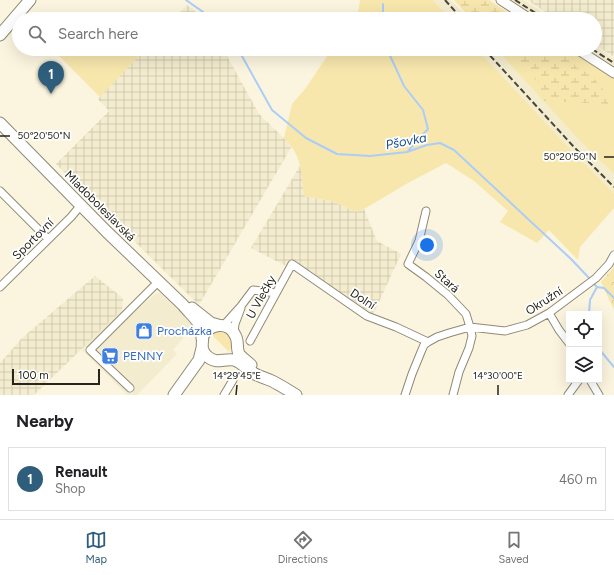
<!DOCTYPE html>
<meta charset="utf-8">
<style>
body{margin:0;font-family:Figtree,sans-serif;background:#f6f6f6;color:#202124}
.controls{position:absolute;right:12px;bottom:12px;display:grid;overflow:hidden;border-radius:0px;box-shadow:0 4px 16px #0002}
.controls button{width:36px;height:36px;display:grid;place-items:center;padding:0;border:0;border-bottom:1px solid #e0e0e0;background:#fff;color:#202124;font:20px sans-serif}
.scale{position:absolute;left:12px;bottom:10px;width:88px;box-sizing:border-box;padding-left:4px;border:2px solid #26241c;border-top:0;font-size:11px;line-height:14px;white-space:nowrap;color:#26241c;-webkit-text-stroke:3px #fff;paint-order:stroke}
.you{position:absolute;left:427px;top:245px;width:14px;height:14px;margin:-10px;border:3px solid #fff;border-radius:50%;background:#1a73e8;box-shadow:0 0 0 6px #1a73e833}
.badge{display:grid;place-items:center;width:26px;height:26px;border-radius:50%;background:#2e5e7c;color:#fff;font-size:13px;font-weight:700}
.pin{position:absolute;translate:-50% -33px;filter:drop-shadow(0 1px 2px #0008)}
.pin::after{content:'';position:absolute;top:21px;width:14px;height:12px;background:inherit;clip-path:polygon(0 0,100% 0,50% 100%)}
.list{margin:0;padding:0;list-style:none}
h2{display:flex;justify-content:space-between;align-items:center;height:52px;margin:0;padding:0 16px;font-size:17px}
h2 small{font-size:13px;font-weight:400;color:#757577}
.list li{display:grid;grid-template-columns:26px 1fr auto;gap:12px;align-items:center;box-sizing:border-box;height:64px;margin:0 8px 8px;padding:0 8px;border:1px solid #e0e0e0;border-radius:0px}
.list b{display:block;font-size:15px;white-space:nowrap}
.list p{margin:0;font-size:13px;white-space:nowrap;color:#757577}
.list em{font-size:13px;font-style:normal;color:#757577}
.icon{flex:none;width:22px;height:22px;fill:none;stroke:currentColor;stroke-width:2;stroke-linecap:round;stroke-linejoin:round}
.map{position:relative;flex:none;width:614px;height:395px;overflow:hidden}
.search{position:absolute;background:#fff;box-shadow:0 4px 16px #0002;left:12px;right:12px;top:12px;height:44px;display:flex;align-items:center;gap:10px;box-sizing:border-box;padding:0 14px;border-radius:22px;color:#757577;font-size:15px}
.sheet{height:124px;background:#fff}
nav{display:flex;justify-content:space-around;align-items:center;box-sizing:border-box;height:56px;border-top:1px solid #e0e0e0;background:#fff;font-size:11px;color:#757577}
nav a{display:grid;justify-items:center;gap:2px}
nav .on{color:#2e5e7c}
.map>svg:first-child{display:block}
</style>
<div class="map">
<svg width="614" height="395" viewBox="0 0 614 395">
<defs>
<pattern id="industrial-grid" width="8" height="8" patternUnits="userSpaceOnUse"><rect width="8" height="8" fill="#f4ecce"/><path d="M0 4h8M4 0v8" fill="none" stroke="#d1cab0"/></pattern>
<pattern id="forest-crowns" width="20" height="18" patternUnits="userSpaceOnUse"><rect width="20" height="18" fill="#f7e7ad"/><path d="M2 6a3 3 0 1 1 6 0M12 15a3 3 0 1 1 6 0" fill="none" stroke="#d4c694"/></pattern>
<pattern id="wetland-marsh" width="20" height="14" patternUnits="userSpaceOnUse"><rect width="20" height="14" fill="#f7e7ad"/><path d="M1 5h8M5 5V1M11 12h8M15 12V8" fill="none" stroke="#d4c694"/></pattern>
</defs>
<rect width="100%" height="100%" fill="#fbf5df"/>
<path fill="#f4ecce" d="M433,0H451L469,19H450Z
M507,0H524L553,19H537Z
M595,46L614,58V69L584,49H595Z
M477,49H496L580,141L614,174V193L571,150Z
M160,293L194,325L173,350L177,354L137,395H127L81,349L122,310L130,316L155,294Z"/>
<path fill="url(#industrial-grid)" d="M527,0H614V57L595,45V19H556Z
M187,5L205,19H173Z
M145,49H223L259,114L292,146L199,305L56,164L109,111L98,99Z
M301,164L304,196L335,202L354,211L364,209L377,241L401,254L373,315L292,260L288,267L251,248Z
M95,276L123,298L122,310L34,395H0V363L22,338Z"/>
<path fill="#f7e7ad" d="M360,0H433L450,19H357Z
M59,49H130L138,57L100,97L56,53Z
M332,49H477L571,150L614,193V208L580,247L578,260L549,230L537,243L500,222L508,211L474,181L446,163L408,183L364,209L355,212L335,202L304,196C301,172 302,155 284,138L292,104L305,89Z
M496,49H570L614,77V174L580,141Z
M219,331C231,332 235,342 229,352L211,334L215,332Z"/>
<path fill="url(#forest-crowns)" d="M614,267V310L601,282Z"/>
<path fill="url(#wetland-marsh)" d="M454,0H489L517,19H471Z
M502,49H546L571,57L576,67L591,75L607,94L608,104L543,101L537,91L540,83L505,56Z"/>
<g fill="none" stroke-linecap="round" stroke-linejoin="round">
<path stroke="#abcdf8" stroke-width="2" d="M186,0L213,19
M383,4V19
M238,49L272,110L306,138L337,154L370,156L407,152L427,145L440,143L454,150L571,259L590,279
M387,49L404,86L423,110L428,129L408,151
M593,283L597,287L604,288L614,298
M589,314L590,300L597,287
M599,349L614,367"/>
<defs>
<path id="minor" d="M0,191L48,239
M426,211L419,241L408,264L426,277L448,295L466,314L470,327L472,336L469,348L459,372L453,395
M0,287L71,217L81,205
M549,313L559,330L569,343
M223,326L241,306L253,290L276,293
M234,333L235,324L241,308
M250,341L292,264L367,316L396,327L428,342
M590,380L599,395
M130,388L90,350L159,281
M224,395L233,380
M405,395L412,374L421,352L424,345L428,342L437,337L449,333L470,327L505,331L527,325L549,313L596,278L609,264L614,255
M568,395L579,380"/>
<path id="tertiary" d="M501,0L530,19
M577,49L614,73"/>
<path id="primary" d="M0,35L30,0
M0,123L107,232L183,305C189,313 199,320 202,330C205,340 198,348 207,356C216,365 224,358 234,360C241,362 248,370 255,374C260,377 266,378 272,381C280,385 288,390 296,395
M192,308L211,323L218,325
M202,338C208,324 228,320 235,335C239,341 236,348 239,354C242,358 247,361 251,365
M174,395L199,360L202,348"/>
</defs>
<use href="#minor" stroke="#8f8a76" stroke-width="9"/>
<use href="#tertiary" stroke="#8f8a76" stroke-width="11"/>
<use href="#primary" stroke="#8f8a76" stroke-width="13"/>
<use href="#minor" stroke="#fff" stroke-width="7"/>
<use href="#tertiary" stroke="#fff" stroke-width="9"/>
<use href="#primary" stroke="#fff" stroke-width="11"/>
<path stroke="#48453b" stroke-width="2" stroke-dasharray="6 3" stroke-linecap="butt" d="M445,0L462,19
M515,0L545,19
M484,49L574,147L614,187
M592,49L614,63"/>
</g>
<path fill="none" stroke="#26241c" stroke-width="1.5" d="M0,136H10M604,157H614M236,395L237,385M498,395V385"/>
<defs>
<symbol id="shop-square" viewBox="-11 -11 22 22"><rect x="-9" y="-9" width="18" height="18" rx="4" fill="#3f7fe0" stroke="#fff"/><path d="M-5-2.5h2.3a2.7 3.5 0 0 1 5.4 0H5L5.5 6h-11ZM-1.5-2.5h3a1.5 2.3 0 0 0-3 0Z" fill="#fff"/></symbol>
<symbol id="supermarket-square" viewBox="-11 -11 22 22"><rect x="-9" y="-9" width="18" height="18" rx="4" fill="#3f7fe0" stroke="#fff"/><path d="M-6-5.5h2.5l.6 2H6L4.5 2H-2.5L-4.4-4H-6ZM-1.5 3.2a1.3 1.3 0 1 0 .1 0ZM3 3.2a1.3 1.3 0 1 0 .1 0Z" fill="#fff"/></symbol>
</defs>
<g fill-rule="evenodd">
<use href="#shop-square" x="134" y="321" width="20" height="20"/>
<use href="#supermarket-square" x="100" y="346" width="20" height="20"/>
</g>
<g text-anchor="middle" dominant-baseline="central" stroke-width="3.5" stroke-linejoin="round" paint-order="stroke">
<g font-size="12" fill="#26241c" stroke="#fff">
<text transform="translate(100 206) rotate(45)">Mladoboleslavská</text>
<text transform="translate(33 239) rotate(-45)">Sportovní</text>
<text transform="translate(447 281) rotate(42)">Stará</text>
<text transform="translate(261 297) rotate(-61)">U Vlečky</text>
<text transform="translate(363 299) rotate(33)">Dolní</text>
<text transform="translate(544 301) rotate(-33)">Okružní</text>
</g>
<g font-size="12" fill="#366cbe" stroke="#fff" text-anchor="start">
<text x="157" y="331">Procházka</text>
<text x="123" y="356">PENNY</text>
</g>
<g font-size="13" font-style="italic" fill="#16508e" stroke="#fff">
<text transform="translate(406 141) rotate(-11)">Pšovka</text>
</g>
</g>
<g font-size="10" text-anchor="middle" fill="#26241c" stroke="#fff" stroke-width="3.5" stroke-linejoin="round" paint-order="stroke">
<text x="44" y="139">50°20'50"N</text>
<text x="570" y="160">50°20'50"N</text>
<text x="237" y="379">14°29'45"E</text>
<text x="498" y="379">14°30'00"E</text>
</g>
</svg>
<div class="controls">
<button><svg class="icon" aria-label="locate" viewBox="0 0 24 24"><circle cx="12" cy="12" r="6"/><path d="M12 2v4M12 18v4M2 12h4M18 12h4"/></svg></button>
<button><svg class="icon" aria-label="layers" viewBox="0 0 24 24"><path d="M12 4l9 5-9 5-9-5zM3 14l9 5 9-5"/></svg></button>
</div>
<div class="scale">100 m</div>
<div class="you"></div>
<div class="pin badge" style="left:51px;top:94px">1</div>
<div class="search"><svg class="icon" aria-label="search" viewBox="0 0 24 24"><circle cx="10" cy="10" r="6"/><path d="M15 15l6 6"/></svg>Search here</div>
</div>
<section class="sheet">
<h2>Nearby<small></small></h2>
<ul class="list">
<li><span class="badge">1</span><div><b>Renault</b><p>Shop</p></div><em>460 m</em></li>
</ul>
</section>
<nav>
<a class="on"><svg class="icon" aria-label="map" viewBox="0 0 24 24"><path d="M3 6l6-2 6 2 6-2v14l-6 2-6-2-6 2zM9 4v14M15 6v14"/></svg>Map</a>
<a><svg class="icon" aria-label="directions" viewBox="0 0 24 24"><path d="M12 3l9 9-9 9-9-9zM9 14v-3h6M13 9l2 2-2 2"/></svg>Directions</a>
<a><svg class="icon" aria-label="saved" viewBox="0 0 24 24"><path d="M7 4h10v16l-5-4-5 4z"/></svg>Saved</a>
</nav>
